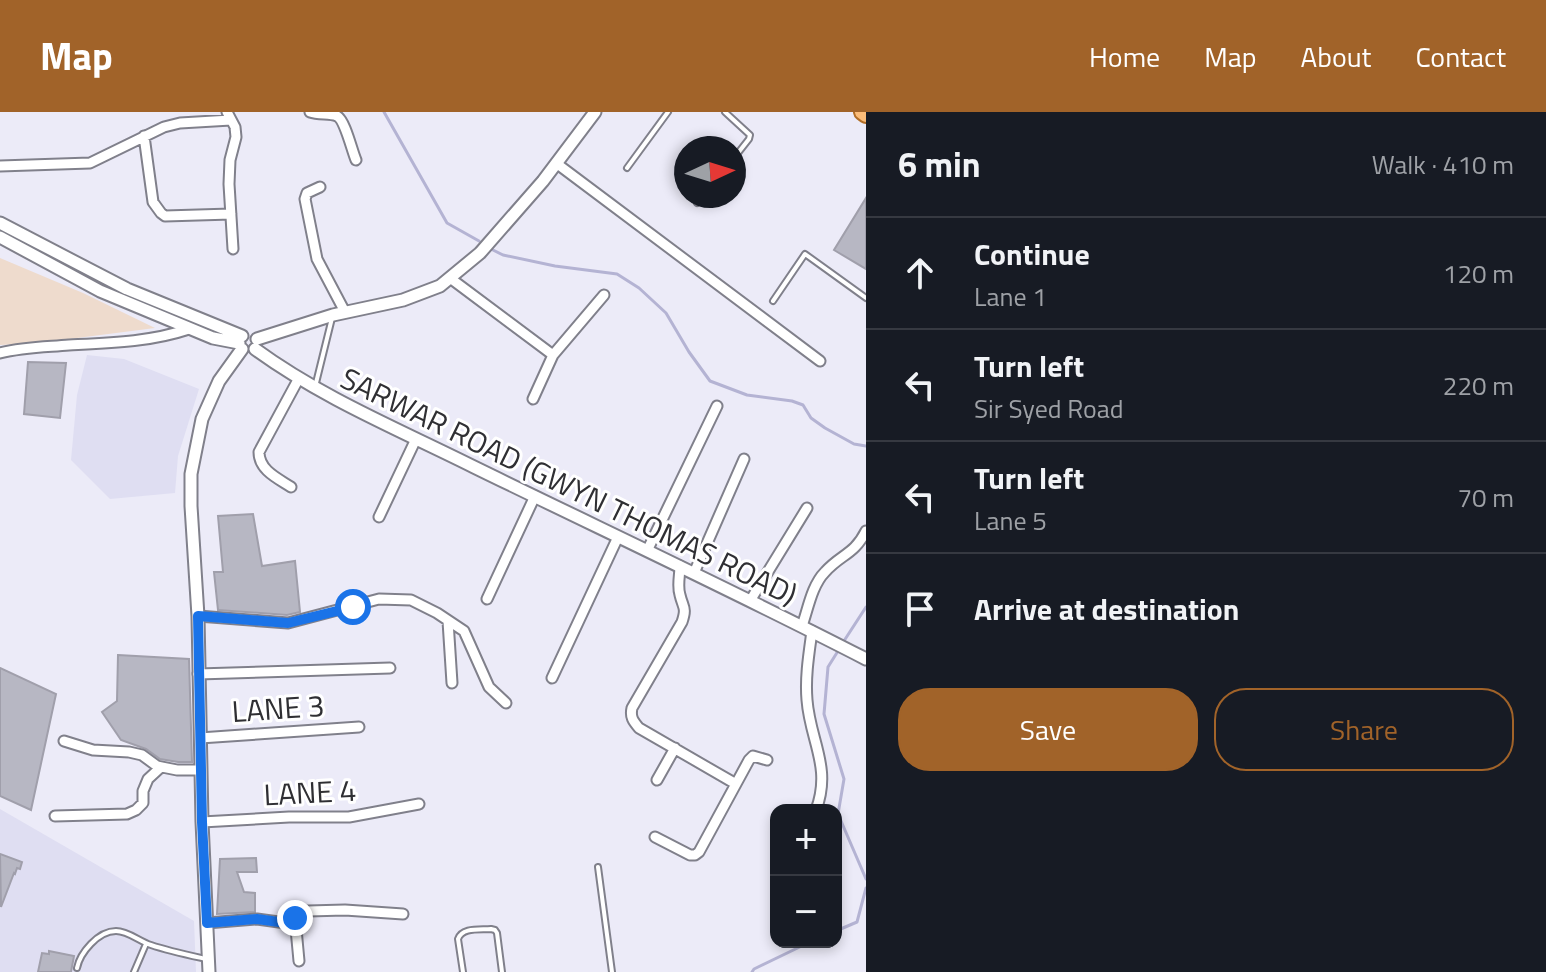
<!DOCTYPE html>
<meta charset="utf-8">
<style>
body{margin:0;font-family:"Titillium Web",sans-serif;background:#20242c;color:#f1f3f6}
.controls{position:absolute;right:24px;bottom:24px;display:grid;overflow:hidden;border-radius:16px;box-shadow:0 4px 12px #0003}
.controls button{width:72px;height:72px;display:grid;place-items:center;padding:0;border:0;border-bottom:2px solid #363941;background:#171b24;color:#f1f3f6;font:40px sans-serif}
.compass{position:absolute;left:674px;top:24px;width:72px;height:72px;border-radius:50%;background:#171b24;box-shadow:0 4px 12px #0003;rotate:86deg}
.stop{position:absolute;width:24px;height:24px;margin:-18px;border:6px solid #1a73e8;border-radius:50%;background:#fff}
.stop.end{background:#1a73e8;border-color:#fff;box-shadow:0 2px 8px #0008}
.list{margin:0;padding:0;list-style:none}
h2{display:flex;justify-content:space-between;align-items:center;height:104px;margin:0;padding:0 32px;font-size:34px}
h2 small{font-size:26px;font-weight:400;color:#9ea1a6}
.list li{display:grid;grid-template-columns:52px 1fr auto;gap:24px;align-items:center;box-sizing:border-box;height:112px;padding:0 32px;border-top:2px solid #363941}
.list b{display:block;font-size:30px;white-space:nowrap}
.list p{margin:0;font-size:26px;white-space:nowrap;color:#9ea1a6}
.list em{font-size:26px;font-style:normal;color:#9ea1a6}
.actions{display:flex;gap:16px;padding:24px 32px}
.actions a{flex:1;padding:18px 0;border:2px solid #a16329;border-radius:32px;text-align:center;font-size:28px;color:#a16329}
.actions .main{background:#a16329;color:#fff}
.icon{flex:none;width:44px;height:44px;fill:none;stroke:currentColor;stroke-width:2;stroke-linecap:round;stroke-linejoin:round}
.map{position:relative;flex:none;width:866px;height:860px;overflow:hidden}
header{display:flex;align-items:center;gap:48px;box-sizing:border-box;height:112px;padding:0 40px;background:#a16329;color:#fff}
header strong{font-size:38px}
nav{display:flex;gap:44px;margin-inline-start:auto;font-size:28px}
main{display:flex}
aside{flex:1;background:#171b24}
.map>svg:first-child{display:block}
</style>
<header>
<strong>Map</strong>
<nav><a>Home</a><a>Map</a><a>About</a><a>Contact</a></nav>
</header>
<main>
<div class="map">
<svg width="866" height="860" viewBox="0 0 866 860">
<rect width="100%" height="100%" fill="#ecebf8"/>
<path fill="#dfdef2" d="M87,243L124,247L199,277L178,344L175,381L110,387L71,348L77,283Z
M0,697L194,809L196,860H0Z"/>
<path fill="#eedbcd" d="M0,146L83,181L155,216L38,231L0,233Z"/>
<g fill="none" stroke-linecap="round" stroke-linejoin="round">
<path stroke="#b4b3d3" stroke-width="3" d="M384,0L447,111L479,129
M493,138L503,143L555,154L617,162L639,176L666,201L689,240L710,269L747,283L792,289L803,293L811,306L825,316L854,332L866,334
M842,532L866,495
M838,539L828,555L824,602L844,667L838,702L866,767
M836,819L857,810L866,776
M752,860L754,857L810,830"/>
</g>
<path fill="#b7b7c3" stroke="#a09fab" stroke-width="2" d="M866,86V157L834,138Z
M28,250L66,251L60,306L24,302Z
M253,402L262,454L295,449L300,500L287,503L218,498L214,460H223L218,404Z
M118,543L189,547L192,650H178L160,647L146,637L121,628L102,600L117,589Z
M0,556L56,582L31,698L0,684Z
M0,742L22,750L20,757L17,756L15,762L14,761L1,795Z
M256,746L257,760H237L244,780L255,781V800L217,802L220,747Z
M49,839L74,844L71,860H38L42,841L49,842Z"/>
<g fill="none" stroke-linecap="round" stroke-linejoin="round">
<defs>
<path id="service" d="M725,0L750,23L749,27L734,46
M627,56L668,0
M697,91L702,84
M773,189L805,142L866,186
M315,275L332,206
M598,755L612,860
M77,856C80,841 98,819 116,819C128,819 139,829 151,833C169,839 188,843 206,847
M134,860L146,832
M463,860L458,827C462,815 480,818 491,817L495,818L497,821L502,860"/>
<path id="minor" d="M227,0L235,15L236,25L230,48L229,72L233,137
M310,0C319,3 330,1 337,4C345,8 352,39 356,48
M144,24L153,90L161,101L165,104L231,102
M556,51L820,249
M0,54L90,51L164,15L180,11L231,8
M320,75L307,81L305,87L317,147L345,200
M450,166L553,243
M0,241C23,235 46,235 69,233C110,231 150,230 189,217
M533,287L553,243L604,183
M291,375C277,366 259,358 259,340L299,266
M379,405L416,327
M647,439L717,294
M680,454C680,463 677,474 680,483C683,496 687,495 682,510L632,596C630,605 633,609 639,616L736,672
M694,461L744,347
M487,487L535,384
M750,489L807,396
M198,504L288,511L379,487L411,488L437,501L464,519L489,575L506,591
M448,509L452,571
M802,514C808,497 812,473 825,460C841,442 854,443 866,419
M812,519C809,541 805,565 807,588C810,629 832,655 816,698
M198,562L390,556
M552,566L618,425
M200,626L359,615
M64,629L93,638L129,640L142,643L157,654L177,658H201
M657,668L675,636
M55,704L127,702L136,698L143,691V679L148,667L161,655
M202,710L289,705H349L419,692
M655,725L690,743H695L699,740L749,648L753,644L767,648
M295,806L299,849
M207,811L257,807L286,811L308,799L345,798L403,802"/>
<path id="tertiary" d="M0,111L127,177L242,224
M0,125L100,179L213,226L239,231
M257,227L333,203L403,188L440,174L480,141L543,69L595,0
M255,237C322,286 400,318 474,355C605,419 736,480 866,547
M209,860L202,710L198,504L191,394V362L202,307L219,269L242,237"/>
<path id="primary" d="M862,0L866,3"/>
</defs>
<use href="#service" stroke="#80808b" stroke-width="8"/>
<use href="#minor" stroke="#80808b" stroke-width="13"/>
<use href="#tertiary" stroke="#80808b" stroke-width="15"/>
<use href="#primary" stroke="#b26e27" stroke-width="18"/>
<use href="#service" stroke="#fff" stroke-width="4"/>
<use href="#minor" stroke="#fff" stroke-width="9"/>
<use href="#tertiary" stroke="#fff" stroke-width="11"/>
<use href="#primary" stroke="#fbbc79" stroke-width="14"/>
</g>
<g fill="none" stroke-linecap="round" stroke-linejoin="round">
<path stroke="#1a73e8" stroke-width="10" d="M295,806L286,811L257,807L207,811L202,710L198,504L288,511L353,495"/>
</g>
<g text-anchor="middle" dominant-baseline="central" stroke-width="6" stroke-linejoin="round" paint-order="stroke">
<g font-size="30" fill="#2f2f33" stroke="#fff">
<text transform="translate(569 374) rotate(26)">SARWAR ROAD (GWYN THOMAS ROAD)</text>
<text transform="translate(278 596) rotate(-4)">LANE 3</text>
<text transform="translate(310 680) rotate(-3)">LANE 4</text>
</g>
</g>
</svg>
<div class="controls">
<button>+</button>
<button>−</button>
</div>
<svg class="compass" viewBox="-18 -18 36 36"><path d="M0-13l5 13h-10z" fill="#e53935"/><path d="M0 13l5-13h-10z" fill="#9ea1a6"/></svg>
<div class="stop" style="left:353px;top:495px"></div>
<div class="stop end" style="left:295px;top:806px"></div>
</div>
<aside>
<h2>6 min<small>Walk · 410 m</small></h2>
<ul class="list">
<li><svg class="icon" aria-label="ahead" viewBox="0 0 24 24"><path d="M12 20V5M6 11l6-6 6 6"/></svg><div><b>Continue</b><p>Lane 1</p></div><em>120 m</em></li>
<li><svg class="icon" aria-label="left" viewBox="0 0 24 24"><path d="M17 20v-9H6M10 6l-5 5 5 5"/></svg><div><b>Turn left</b><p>Sir Syed Road</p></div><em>220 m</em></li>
<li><svg class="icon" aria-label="left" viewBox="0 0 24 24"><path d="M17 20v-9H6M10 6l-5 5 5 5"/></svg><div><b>Turn left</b><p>Lane 5</p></div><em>70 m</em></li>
<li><svg class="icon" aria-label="arrive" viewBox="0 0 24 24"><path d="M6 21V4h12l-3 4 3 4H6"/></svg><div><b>Arrive at destination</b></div></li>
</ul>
<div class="actions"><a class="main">Save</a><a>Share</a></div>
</aside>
</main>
